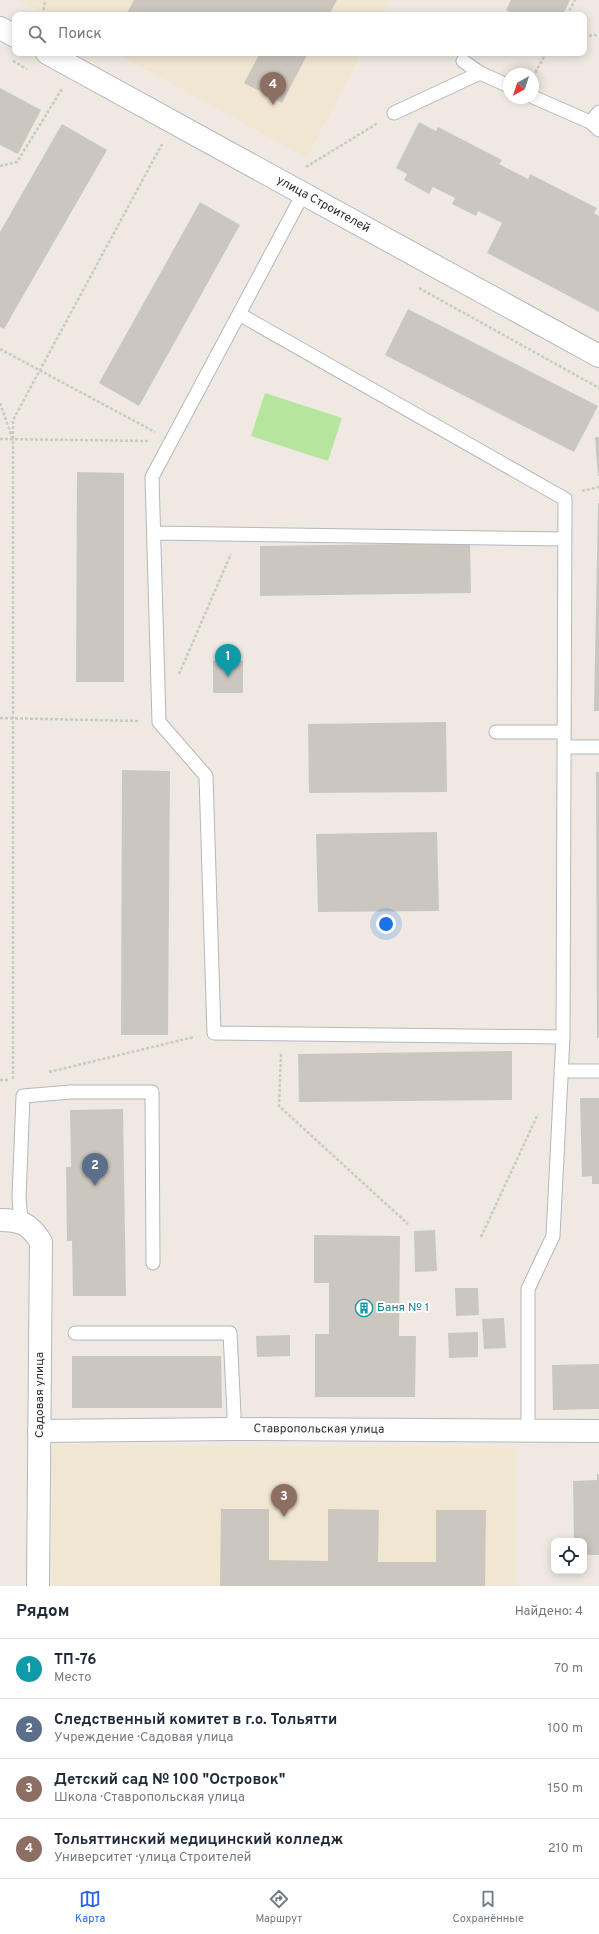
<!DOCTYPE html>
<html lang="ru">
<meta charset="utf-8">
<style>
body{margin:0;font-family:Overpass,sans-serif;background:#f2f2f3;color:#1f2937}
.controls{position:absolute;right:12px;bottom:12px;display:grid;overflow:hidden;border-radius:8px;box-shadow:0 2px 10px #0003}
.controls button{width:36px;height:36px;display:grid;place-items:center;padding:0;border:0;border-bottom:1px solid #e0e1e3;background:#fff;color:#1f2937;font:20px sans-serif}
.compass{position:absolute;left:503px;top:68px;width:36px;height:36px;border-radius:50%;background:#fff;box-shadow:0 2px 10px #0003;rotate:219deg}
.you{position:absolute;left:386px;top:924px;width:14px;height:14px;margin:-10px;border:3px solid #fff;border-radius:50%;background:#1a73e8;box-shadow:0 0 0 6px #1a73e833}
.badge{display:grid;place-items:center;width:26px;height:26px;border-radius:50%;background:#2563eb;color:#fff;font-size:13px;font-weight:700}
.pin{position:absolute;translate:-50% -33px;filter:drop-shadow(0 1px 2px #0008)}
.pin::after{content:'';position:absolute;top:21px;width:14px;height:12px;background:inherit;clip-path:polygon(0 0,100% 0,50% 100%)}
.list{margin:0;padding:0;list-style:none}
h2{display:flex;justify-content:space-between;align-items:center;height:52px;margin:0;padding:0 16px;font-size:17px}
h2 small{font-size:13px;font-weight:400;color:#747a83}
.list li{display:grid;grid-template-columns:26px 1fr auto;gap:12px;align-items:center;box-sizing:border-box;height:60px;padding:0 16px;border-top:1px solid #e0e1e3}
.list b{display:block;font-size:15px;white-space:nowrap}
.list p{margin:0;font-size:13px;white-space:nowrap;color:#747a83}
.list em{font-size:13px;font-style:normal;color:#747a83}
.icon{flex:none;width:22px;height:22px;fill:none;stroke:currentColor;stroke-width:2;stroke-linecap:round;stroke-linejoin:round}
.map{position:relative;flex:none;width:599px;height:1586px;overflow:hidden}
.search{position:absolute;background:#fff;box-shadow:0 2px 10px #0003;left:12px;right:12px;top:12px;height:44px;display:flex;align-items:center;gap:10px;box-sizing:border-box;padding:0 14px;border-radius:8px;color:#747a83;font-size:15px}
.sheet{height:292px;background:#fff}
nav{display:flex;justify-content:space-around;align-items:center;box-sizing:border-box;height:56px;border-top:1px solid #e0e1e3;background:#fff;font-size:11px;color:#747a83}
nav a{display:grid;justify-items:center;gap:2px}
nav .on{color:#2563eb}
.map>svg:first-child{display:block}
</style>
<div class="map">
<svg width="599" height="1586" viewBox="0 0 599 1586">
<rect width="100%" height="100%" fill="#efe9e1"/>
<path fill="#f0e6d1" d="M19,0H389L381,15H46Z
M116,53H361L307,158Z
M52,1445L516,1448V1586H52Z"/>
<path fill="#b6e59e" d="M265,393L342,418L328,461L251,436Z"/>
<path fill="#cbc7bf" d="M134,0H337L329,15H191L184,12L183,15H126Z
M511,0H570L563,15H515L506,10Z
M260,53H308L282,103L244,83Z
M0,88L41,110L18,154L0,145Z
M419,122L436,131L438,127L502,160L499,164L528,179L530,174L597,208L594,213L599,216V312L487,253L502,223L478,211L476,216L452,204L455,198L433,187L429,194L404,180L407,174L396,168Z
M62,124L107,150L4,329L0,327V232Z
M200,202L240,225L139,406L99,383Z
M408,309L598,406L574,452L385,355Z
M595,437H599V476H598Z
M77,472L124,473V682H76Z
M598,503H599V711H594Z
M470,543L471,593L260,596V546Z
M213,661H243V693H213Z
M446,722L447,792L309,793L308,724Z
M122,770L170,771L168,1035H121Z
M596,772H599V1038H597Z
M437,832L439,911L318,912L316,834Z
M512,1051V1100L299,1102L298,1054Z
M580,1098H599V1184H592V1176L582,1177Z
M123,1109L126,1296H73L72,1241H67L66,1167H71L70,1110Z
M435,1230L437,1271L415,1272L414,1231Z
M314,1235L400,1236L399,1336H416L415,1397H315V1334H329V1283H314Z
M455,1288H478L479,1315L456,1316Z
M504,1318L506,1348L484,1349L482,1319Z
M478,1332V1357L449,1358L448,1333Z
M290,1335V1356L257,1357L256,1336Z
M72,1356H221L222,1408H72Z
M599,1364V1409L553,1410L552,1365Z
M597,1474H599V1555H584V1541H574L573,1481L597,1480Z
M221,1509H269V1560L328,1561V1509L379,1510L378,1562H436V1510H486L485,1586H220Z"/>
<g fill="none" stroke-linecap="round" stroke-linejoin="round">
<defs>
<path id="service" d="M463,61L480,73
M533,97L590,122L599,130
M394,113L480,73L509,86
M590,122L599,112
M239,314L565,499L563,1037L214,1033L206,776L159,722L152,477L303,194
M154,533L565,539
M496,732H564
M564,747H599
M561,1071H599
M21,1221L19,1198L23,1096L71,1092H152L153,1263
M75,1333H230L234,1414L233,1429
M528,1430V1289L553,1236L563,1037"/>
<g id="minor">
<path d="M0,28L15,36"/>
<path id="s1" d="M47,53L599,356"/>
<path d="M0,1220C21,1220 30,1224 41,1242L38,1586"/>
<path id="s2" d="M39,1431L233,1429L599,1431"/>
</g>
</defs>
<use href="#service" stroke="#b4b7c1" stroke-width="15"/>
<use href="#minor" stroke="#b4b7c1" stroke-width="24"/>
<path stroke="#c9c9c9" stroke-width="2.5" stroke-dasharray="3 2" stroke-linecap="butt" d="M43,15L45,0
M567,15L575,0
M584,36L599,35
M13,61L27,69
M533,77L546,53
M0,166L17,162L62,89
M306,167L378,123
M419,288L599,388
M0,349L155,432
M0,403L12,437
M0,439L149,441
M582,491L599,487
M179,674L231,554
M0,718L139,721
M281,1054L279,1106L408,1224
M49,1072L194,1037
M13,1079V420L162,144
M0,1080H9
M481,1237L538,1114"/>
<use href="#service" stroke="#fff" stroke-width="13"/>
<use href="#minor" stroke="#fff" stroke-width="22"/>
</g>
<defs>
<symbol id="building-ring" viewBox="-11 -11 22 22"><circle r="9.5" fill="#fff" stroke="#0f9aa8" stroke-width="1.5"/><path d="M-4-6H4V6H1V3H-1V6H-4ZM-2.5-4.3h1.7v1.8h-1.7ZM.8-4.3h1.7v1.8H.8ZM-2.5-1h1.7V.8h-1.7ZM.8-1h1.7V.8H.8Z" fill="#0f9aa8"/></symbol>
</defs>
<g fill-rule="evenodd">
<use href="#building-ring" x="354" y="1298" width="20" height="20"/>
</g>
<g text-anchor="middle" dominant-baseline="central" stroke-width="4" stroke-linejoin="round" paint-order="stroke">
<g font-size="12" fill="#2e2e2e" stroke="#fff">
<text stroke="none"><textPath href="#s1" startOffset="315">улица Строителей</textPath></text>
<text transform="translate(40 1395) rotate(-90)">Садовая улица</text>
<text stroke="none"><textPath href="#s2" startOffset="280">Ставропольская улица</textPath></text>
</g>
<g font-size="12" fill="#0d838f" stroke="#fff" text-anchor="start">
<text x="377" y="1308">Баня № 1</text>
</g>
</g>
</svg>
<div class="controls">
<button><svg class="icon" aria-label="locate" viewBox="0 0 24 24"><circle cx="12" cy="12" r="6"/><path d="M12 2v4M12 18v4M2 12h4M18 12h4"/></svg></button>
</div>
<svg class="compass" viewBox="-18 -18 36 36"><path d="M0-13l5 13h-10z" fill="#e53935"/><path d="M0 13l5-13h-10z" fill="#747a83"/></svg>
<div class="you"></div>
<div class="pin badge" style="left:228px;top:677px;background:#0f9aa8">1</div>
<div class="pin badge" style="left:95px;top:1186px;background:#5c6f8a">2</div>
<div class="pin badge" style="left:284px;top:1517px;background:#8d6e63">3</div>
<div class="pin badge" style="left:273px;top:105px;background:#8d6e63">4</div>
<div class="search"><svg class="icon" aria-label="search" viewBox="0 0 24 24"><circle cx="10" cy="10" r="6"/><path d="M15 15l6 6"/></svg>Поиск</div>
</div>
<section class="sheet">
<h2>Рядом<small>Найдено: 4</small></h2>
<ul class="list">
<li><span class="badge" style="background:#0f9aa8">1</span><div><b>ТП-76</b><p>Место</p></div><em>70 m</em></li>
<li><span class="badge" style="background:#5c6f8a">2</span><div><b>Следственный комитет в г.о. Тольятти</b><p>Учреждение · Садовая улица</p></div><em>100 m</em></li>
<li><span class="badge" style="background:#8d6e63">3</span><div><b>Детский сад № 100 &quot;Островок&quot;</b><p>Школа · Ставропольская улица</p></div><em>150 m</em></li>
<li><span class="badge" style="background:#8d6e63">4</span><div><b>Тольяттинский медицинский колледж</b><p>Университет · улица Строителей</p></div><em>210 m</em></li>
</ul>
</section>
<nav>
<a class="on"><svg class="icon" aria-label="map" viewBox="0 0 24 24"><path d="M3 6l6-2 6 2 6-2v14l-6 2-6-2-6 2zM9 4v14M15 6v14"/></svg>Карта</a>
<a><svg class="icon" aria-label="directions" viewBox="0 0 24 24"><path d="M12 3l9 9-9 9-9-9zM9 14v-3h6M13 9l2 2-2 2"/></svg>Маршрут</a>
<a><svg class="icon" aria-label="saved" viewBox="0 0 24 24"><path d="M7 4h10v16l-5-4-5 4z"/></svg>Сохранённые</a>
</nav>
